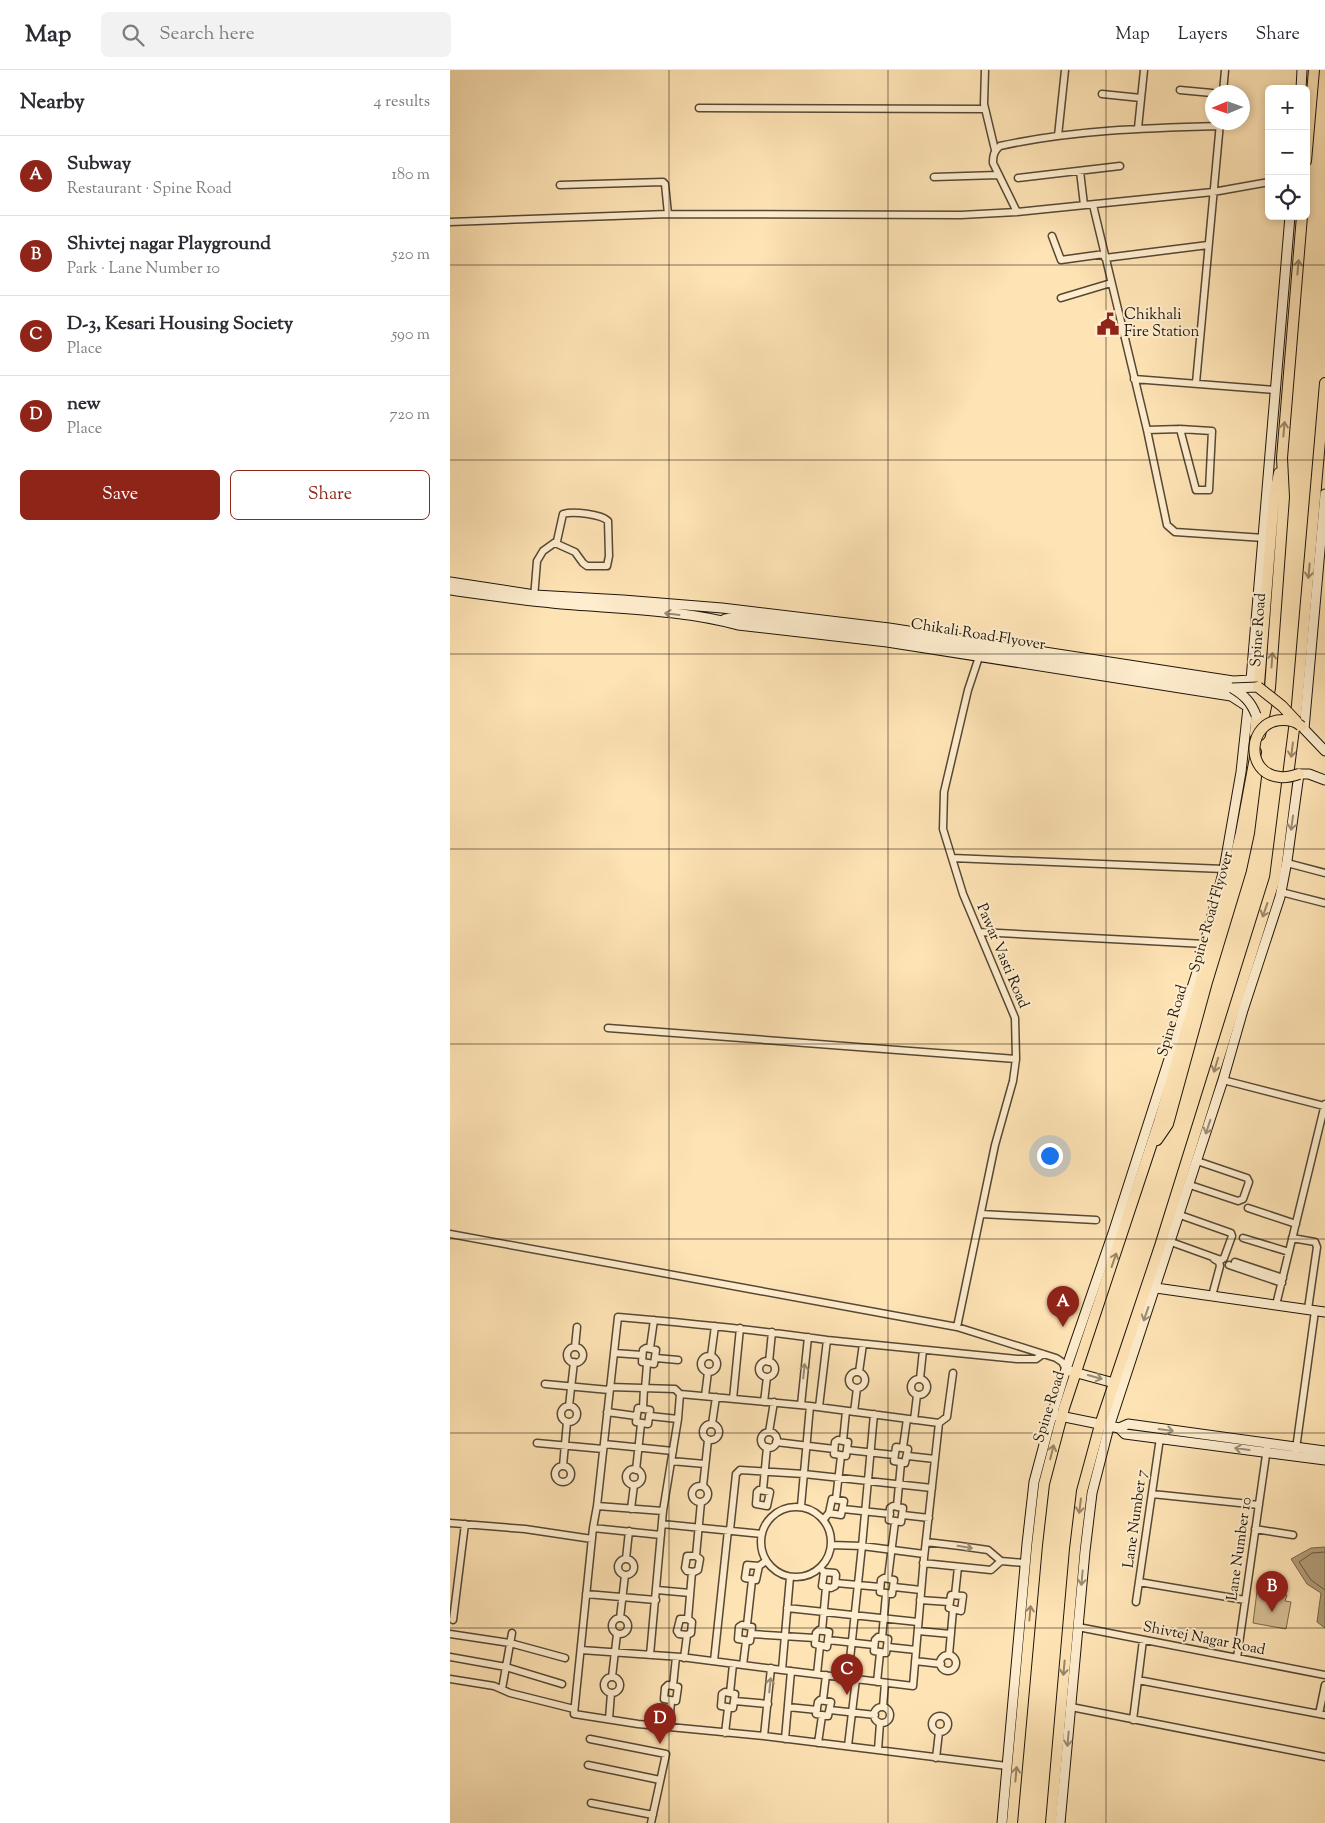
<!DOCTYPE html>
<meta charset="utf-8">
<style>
body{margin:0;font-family:"Sorts Mill Goudy",serif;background:#f2f2f3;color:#2b2b33}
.controls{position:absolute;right:15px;top:15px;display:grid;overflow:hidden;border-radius:8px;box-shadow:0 2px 8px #0003}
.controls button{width:45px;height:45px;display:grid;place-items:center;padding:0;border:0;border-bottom:1px solid #e1e1e2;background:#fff;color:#2b2b33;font:25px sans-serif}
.compass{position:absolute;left:755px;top:15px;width:45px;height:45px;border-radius:50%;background:#fff;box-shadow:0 2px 8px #0003;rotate:268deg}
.you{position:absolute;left:599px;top:1085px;width:18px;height:18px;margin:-12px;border:4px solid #fff;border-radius:50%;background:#1a73e8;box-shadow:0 0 0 8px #1a73e833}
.badge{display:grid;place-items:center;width:32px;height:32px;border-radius:50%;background:#8f2418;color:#fff;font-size:16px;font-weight:700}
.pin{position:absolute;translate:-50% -41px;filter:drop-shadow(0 1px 2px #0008)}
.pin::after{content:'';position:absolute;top:26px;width:18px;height:15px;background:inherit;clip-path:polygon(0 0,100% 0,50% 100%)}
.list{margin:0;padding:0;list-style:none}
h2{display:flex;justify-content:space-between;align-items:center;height:65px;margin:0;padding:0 20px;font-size:21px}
h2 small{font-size:16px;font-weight:400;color:#7c7c81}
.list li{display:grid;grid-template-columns:32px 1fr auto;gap:15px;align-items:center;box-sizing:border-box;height:80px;padding:0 20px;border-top:1px solid #e1e1e2}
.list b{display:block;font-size:19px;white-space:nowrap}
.list p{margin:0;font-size:16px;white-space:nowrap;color:#7c7c81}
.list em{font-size:16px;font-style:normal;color:#7c7c81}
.actions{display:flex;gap:10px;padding:15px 20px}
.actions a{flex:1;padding:11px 0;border:1px solid #8f2418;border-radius:8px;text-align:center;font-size:18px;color:#8f2418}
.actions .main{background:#8f2418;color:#fff}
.icon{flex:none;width:28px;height:28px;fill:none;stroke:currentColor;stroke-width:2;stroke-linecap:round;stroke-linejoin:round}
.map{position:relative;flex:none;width:875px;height:1753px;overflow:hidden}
header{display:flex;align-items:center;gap:30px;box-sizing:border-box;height:70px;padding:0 25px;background:#fff;border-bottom:1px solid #e1e1e2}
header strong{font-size:24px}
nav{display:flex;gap:28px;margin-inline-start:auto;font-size:18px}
.search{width:350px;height:45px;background:#f2f2f3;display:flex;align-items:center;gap:12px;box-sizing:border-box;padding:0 18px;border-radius:8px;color:#7c7c81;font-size:19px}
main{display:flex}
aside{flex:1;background:#fff}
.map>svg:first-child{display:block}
</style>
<header>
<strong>Map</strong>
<div class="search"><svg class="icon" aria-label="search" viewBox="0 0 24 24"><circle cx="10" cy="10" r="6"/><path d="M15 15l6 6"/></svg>Search here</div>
<nav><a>Map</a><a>Layers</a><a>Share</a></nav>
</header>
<main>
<aside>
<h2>Nearby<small>4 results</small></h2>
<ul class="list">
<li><span class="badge">A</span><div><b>Subway</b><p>Restaurant · Spine Road</p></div><em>180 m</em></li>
<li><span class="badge">B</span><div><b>Shivtej nagar Playground</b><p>Park · Lane Number 10</p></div><em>520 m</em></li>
<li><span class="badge">C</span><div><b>D-3, Kesari Housing Society</b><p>Place</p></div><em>590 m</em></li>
<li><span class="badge">D</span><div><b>new</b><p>Place</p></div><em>720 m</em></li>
</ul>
<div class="actions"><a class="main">Save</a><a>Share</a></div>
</aside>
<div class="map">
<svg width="875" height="1753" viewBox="0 0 875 1753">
<rect width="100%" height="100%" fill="#fee3b4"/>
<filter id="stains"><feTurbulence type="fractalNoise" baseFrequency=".004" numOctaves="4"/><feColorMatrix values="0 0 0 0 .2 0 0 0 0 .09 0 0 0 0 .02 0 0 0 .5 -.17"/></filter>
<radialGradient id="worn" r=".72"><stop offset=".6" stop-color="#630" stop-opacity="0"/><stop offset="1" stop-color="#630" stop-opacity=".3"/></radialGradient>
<path fill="#d8c097" stroke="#7b6a50" d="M807,1521L837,1525L835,1531L841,1532L836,1559L803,1553Z"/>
<path fill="#b29d7a" stroke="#77674d" d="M875,1477V1558L867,1552L871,1523L857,1514L841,1489L861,1478Z"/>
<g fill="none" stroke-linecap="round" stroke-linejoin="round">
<path stroke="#685942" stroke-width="1" d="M875,1482L862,1483L849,1492L861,1510L875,1520"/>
<defs>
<path id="street" d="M535,0L534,34L545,80
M730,20L762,23
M773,22L775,0
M652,24L691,28
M249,38L535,39
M688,58L694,0
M608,66L615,0
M630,101L634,135
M484,107L548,105
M568,108L670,96
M110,115L213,112L215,114L218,144
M643,135L697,360L717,455L725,462L814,468
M567,142L543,93C543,85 544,81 550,76C622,60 696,58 770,56
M0,152L218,144L511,145L567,142L763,122L819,112
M602,166L611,190L654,184
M655,188L758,175
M611,228L661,213
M684,309L826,320
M746,313L770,53
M697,360L730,359L762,361L759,420H746L730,359
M84,528L87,491L93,481L107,471L113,444C123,441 151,444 158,451L159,486L157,496H137L133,493L125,482L105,473
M502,788L774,799
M837,793L875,803
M831,822L874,833
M529,862L755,874
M158,958L566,989
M773,1010L874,1036
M740,1115L788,1131L793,1129L799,1112L797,1108L747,1091
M798,1138L846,1154
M531,1144L646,1150
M0,1164L507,1257L606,1288L612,1292L616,1299
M793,1168L839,1182
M842,1168L865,1172L867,1177L858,1239
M721,1172L771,1190L774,1188L782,1166L781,1163L730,1145
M785,1192L833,1208
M779,1195L832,1213
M762,1226L770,1196L769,1192L764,1189
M826,1235L875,1034
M507,1257L545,1075L563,1011L566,989L565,948L513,824L493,759L494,722L518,620L529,587
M117 1285a8 8 0 1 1 16 0a8 8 0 1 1-16 0Z
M125,1277L127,1257
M196,1278L206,1280L204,1294L192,1292L193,1280Z
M200,1278L204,1250
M164,1283L192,1285
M251 1294a8 8 0 1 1 16 0a8 8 0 1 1-16 0Z
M261,1286L265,1256
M206,1288L228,1290
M309 1299a8 8 0 1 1 16 0a8 8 0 1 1-16 0Z
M319,1292L322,1262
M399 1310a8 8 0 1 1 16 0a8 8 0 1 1-16 0Z
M409,1302L413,1274
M461 1317a8 8 0 1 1 16 0a8 8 0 1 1-16 0Z
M470,1309L473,1280
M95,1314L159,1320
M160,1317L225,1319L230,1324
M195,1319L197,1294
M255,1326L258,1302
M283,1329L290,1258
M314,1332L317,1307
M351,1335L358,1267
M111 1344a8 8 0 1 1 16 0a8 8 0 1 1-16 0Z
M119,1336L124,1292
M369,1337L377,1270
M188,1338L200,1340L198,1354L186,1352Z
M193,1338L194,1318
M157,1342L186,1346
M404,1342L407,1318
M200,1346L228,1349
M464,1350L467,1325
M489,1353L497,1347L503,1303
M253 1362a8 8 0 1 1 16 0a8 8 0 1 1-16 0Z
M262,1354L266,1327
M311 1370a8 8 0 1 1 16 0a8 8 0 1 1-16 0Z
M319,1362L324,1332
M388,1370L398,1372L396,1386L384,1384L385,1372Z
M393,1371L396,1341
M326,1372L384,1379
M87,1373L153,1379
M154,1374L223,1381
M446,1377L458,1379L455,1393L444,1391Z
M453,1377L457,1349
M398,1380L444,1385
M458,1386L485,1389
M845,1386L865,1241
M221,1391L255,1394
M105 1404a8 8 0 1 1 16 0a8 8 0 1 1-16 0Z
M113,1396L117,1352
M176 1407a8 8 0 1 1 16 0a8 8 0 1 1-16 0Z
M186,1400L191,1354
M242 1424a8 8 0 1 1 16 0a8 8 0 1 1-16 0Z
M253,1416L258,1370
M309,1420L320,1422L317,1436L306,1434L307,1422Z
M313,1420L317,1377
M702,1424L809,1435
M386,1429L391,1386
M147,1436L213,1441
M351,1436L360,1336
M443,1436L453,1438L451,1452L439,1450L440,1438Z
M447,1436L451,1393
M311 1472a35 35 0 1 1 70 0a35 35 0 1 1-70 0Z
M181,1439L184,1415
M393,1439L440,1444
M453,1445L479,1448
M373,1450L379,1443L382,1429L394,1431L391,1445L379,1443
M0,1453L75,1459L142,1469
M212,1454L312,1464
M143,1458L211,1465
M805,1459L843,1465
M280,1460L286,1404L290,1400L354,1404L482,1418
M476,1472L510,1476L538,1480L551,1491L575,1493
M381,1475L412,1476L474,1484
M246,1486H237L235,1498L237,1501L244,1502L248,1500L250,1489L246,1486L251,1432
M168 1497a8 8 0 1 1 16 0a8 8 0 1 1-16 0Z
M176,1489L179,1461
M473,1493L541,1500L551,1491
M309,1496L306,1510L295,1508L297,1495L309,1496L316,1491
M372,1500L374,1502L385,1503L386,1505L385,1516L381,1518L376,1517
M434,1508L444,1510L442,1524L430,1522L431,1510Z
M438,1508L445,1452
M689,1512L795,1530
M386,1513L430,1517
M444,1517L471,1520
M207,1520L240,1523
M136,1524L206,1530
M501,1525L513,1526L511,1541L499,1538Z
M505,1525L508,1497
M470,1530L499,1532
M686,1532L710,1368
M337,1538L468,1552
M162 1556a8 8 0 1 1 16 0a8 8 0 1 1-16 0Z
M170,1548L175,1505
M3,1550L15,1454
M292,1555L302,1557L300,1571L288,1569L289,1557Z
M297,1555L302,1510
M628,1557L875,1605
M369,1560L379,1562L377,1577L365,1574L366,1563Z
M372,1561L376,1517L372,1516L374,1502
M468,1561L501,1564
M0,1564L60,1573L115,1588
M302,1564L365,1568
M237,1565L229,1564L227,1561L230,1549H238
M428,1567L438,1569L436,1583L424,1581L425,1570Z
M432,1568L436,1524
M378,1570L424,1575
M438,1577L466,1580
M131,1580L231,1587L332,1600L340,1507
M490 1593a8 8 0 1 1 16 0a8 8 0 1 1-16 0Z
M200,1585L213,1441L228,1349L230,1324L360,1336L489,1353L474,1488L463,1616L332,1600
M499,1585L503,1540
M0,1587L56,1597L112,1614
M234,1588L237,1565L241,1563L242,1552L238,1549L242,1502
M787,1588L817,1378
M264,1591L278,1460
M465,1591L491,1594
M293,1595L296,1571
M367,1604L370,1576
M154 1615a8 8 0 1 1 16 0a8 8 0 1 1-16 0Z
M162,1607L167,1564
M398,1608L412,1476L424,1344
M0,1609L44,1616L60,1623L124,1639
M688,1610L875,1645
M427,1612L430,1583
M218,1615L228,1617L226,1631L214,1629L215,1618Z
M223,1616L226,1587
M52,1619L62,1563
M275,1622L285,1624L283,1638L271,1636L272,1624Z
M280,1623L283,1594
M370,1630L381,1632L378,1646L366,1644L368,1632Z
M373,1630L376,1605
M285,1631L318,1634
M424 1645a8 8 0 1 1 16 0a8 8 0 1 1-16 0Z
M338,1637L367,1640
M433,1637L435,1613
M621,1637L875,1687
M380,1640L425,1645
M869,1644L875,1615
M482 1654a8 8 0 1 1 16 0a8 8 0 1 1-16 0Z
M159,1649L161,1623
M683,1650L693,1570
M219,1656L221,1632
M275,1663L278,1638
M314,1666L321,1598
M140,1669L216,1684L201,1753
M335,1669L341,1601
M368,1673L372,1646
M398,1676L406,1609
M428,1680L430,1653
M486,1688L489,1662
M138,1695L210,1710
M557,1696L314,1666L188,1654L124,1644L143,1458L147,1436L168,1247C238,1253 308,1260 377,1270L567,1289H586L593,1284
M141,1733L203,1745"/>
<path id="secondary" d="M851,19L852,0
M875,424L854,659L875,681
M0,512L85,525L173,530L272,538L439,558L783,611L801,610
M0,520C42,526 83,532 125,535C177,539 238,541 288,555L437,572L781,626L798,637
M275,549L287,547L438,565L782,618
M706,1218L875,1242
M620,1301L664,1313
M605,1345L669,1358L678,1354L875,1381
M669,1358L675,1364L875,1390
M552,1753L577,1474L584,1412L602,1345L616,1299L664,1160L749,896L774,799L791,702L801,610L840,146
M610,1753L635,1481L642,1423L659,1357L773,1010L793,940L830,827L837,791L849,704H859L875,710"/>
<path id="primary" d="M856,91L864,0
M805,664L824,427L829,403
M810,665L820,618L834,427L832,388L852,146
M707,1070L718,1054L757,912L791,800L799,763L806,707
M562,1753L587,1475L594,1414L614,1338L709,1052L775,829L791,763L806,682
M601,1753L625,1479L632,1421L650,1355L710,1176L825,808L847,635L875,313"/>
</defs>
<use href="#street" stroke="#564834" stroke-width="9"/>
<use href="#secondary" stroke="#1e150a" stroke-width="11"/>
<use href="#primary" stroke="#1e150a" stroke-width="12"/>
<use href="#street" stroke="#feedce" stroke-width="6"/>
<use href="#secondary" stroke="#feedce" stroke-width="9"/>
<use href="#primary" stroke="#fee3b4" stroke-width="10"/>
<defs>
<path id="secondary-bridge" d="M782,618C794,625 801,632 806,645
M782,618L808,617"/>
<path id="primary-bridge" d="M808,617L832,636L847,652
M849,704C843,706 836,708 830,707C794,704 797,650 833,650C839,650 846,651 851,656"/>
</defs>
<use href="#secondary-bridge" stroke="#1e150a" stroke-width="11" stroke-linecap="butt"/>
<use href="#primary-bridge" stroke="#1e150a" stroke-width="12" stroke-linecap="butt"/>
<use href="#secondary-bridge" stroke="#feedce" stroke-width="9"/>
<use href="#primary-bridge" stroke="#fee3b4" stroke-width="10"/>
</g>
<defs><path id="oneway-shaft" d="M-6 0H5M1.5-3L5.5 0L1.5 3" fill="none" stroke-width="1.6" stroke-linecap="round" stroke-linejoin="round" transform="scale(1.25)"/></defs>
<g stroke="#998668">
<use href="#oneway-shaft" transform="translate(848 197) rotate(-85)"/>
<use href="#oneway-shaft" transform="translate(834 359) rotate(-85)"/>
<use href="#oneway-shaft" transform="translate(859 501) rotate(95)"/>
<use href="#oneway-shaft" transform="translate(822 590) rotate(-86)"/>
<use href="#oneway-shaft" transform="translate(842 680) rotate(97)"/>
<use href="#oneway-shaft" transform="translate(815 840) rotate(109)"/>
<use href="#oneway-shaft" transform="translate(766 995) rotate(107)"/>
<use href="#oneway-shaft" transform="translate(664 1190) rotate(-71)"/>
<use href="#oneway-shaft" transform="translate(602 1382) rotate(-76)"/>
<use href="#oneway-shaft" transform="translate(630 1436) rotate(97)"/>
<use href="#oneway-shaft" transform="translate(580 1543) rotate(-85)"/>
<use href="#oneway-shaft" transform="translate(614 1598) rotate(95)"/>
<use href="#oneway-shaft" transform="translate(566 1704) rotate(-85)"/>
</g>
<g stroke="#998c76">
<use href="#oneway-shaft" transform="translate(222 544) rotate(-173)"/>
<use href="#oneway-shaft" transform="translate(842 753) rotate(98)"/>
<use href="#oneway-shaft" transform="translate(758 1057) rotate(108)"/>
<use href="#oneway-shaft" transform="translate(696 1244) rotate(109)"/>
<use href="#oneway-shaft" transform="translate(354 1301) rotate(-84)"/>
<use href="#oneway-shaft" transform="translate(645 1307) rotate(16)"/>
<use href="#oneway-shaft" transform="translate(716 1360) rotate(8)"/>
<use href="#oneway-shaft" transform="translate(792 1379) rotate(-172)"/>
<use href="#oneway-shaft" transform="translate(515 1477) rotate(9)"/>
<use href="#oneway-shaft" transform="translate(632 1508) rotate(95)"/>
<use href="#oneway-shaft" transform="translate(320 1615) rotate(-84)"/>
<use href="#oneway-shaft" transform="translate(618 1669) rotate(95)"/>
</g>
<path fill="none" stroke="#1e150a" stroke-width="1" stroke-opacity="0.55" d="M219,0V1753M438,0V1753M656,0V1753M0,195H875M0,390H875M0,584H875M0,779H875M0,974H875M0,1169H875M0,1363H875M0,1558H875"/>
<defs>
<symbol id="civic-bare" viewBox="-9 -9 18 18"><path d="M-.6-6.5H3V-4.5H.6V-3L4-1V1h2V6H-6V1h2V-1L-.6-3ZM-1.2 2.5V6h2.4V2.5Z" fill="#8f2418" stroke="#feedce" stroke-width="2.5" paint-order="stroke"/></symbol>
</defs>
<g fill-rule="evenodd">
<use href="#civic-bare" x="642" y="238" width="32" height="32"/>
</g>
<g text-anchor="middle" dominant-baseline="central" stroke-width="4" stroke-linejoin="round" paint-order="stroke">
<g font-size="15" fill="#1e150a" stroke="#feedce" text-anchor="start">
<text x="674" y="245">Chikhali<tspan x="674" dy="17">Fire Station</tspan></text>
</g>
<g font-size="15" fill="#1e150a" stroke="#feedce">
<text transform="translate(809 560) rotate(-86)">Spine Road</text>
<text transform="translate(528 565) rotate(9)">Chikali Road Flyover</text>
<text transform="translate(762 842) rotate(-74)">Spine Road Flyover</text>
<text transform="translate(552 886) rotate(67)">Pawar Vasti Road</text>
<text transform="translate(723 951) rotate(-74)">Spine Road</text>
<text transform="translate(600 1337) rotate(-73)">Spine Road</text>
<text transform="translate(686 1449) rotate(-82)">Lane Number 7</text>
<text transform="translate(790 1479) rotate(-82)">Lane Number 10</text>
<text transform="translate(754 1569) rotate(11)">Shivtej Nagar Road</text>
</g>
</g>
<rect width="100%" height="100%" filter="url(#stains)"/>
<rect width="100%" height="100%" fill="url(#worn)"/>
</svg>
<div class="controls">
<button>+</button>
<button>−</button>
<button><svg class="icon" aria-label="locate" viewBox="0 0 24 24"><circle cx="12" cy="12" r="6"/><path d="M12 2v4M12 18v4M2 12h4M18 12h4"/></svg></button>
</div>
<svg class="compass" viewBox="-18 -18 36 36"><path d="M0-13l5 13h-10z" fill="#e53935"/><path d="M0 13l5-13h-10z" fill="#7c7c81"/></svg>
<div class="you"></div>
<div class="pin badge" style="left:613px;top:1257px">A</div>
<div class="pin badge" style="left:822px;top:1542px">B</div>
<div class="pin badge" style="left:397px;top:1625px">C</div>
<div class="pin badge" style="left:210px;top:1674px">D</div>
</div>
</main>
